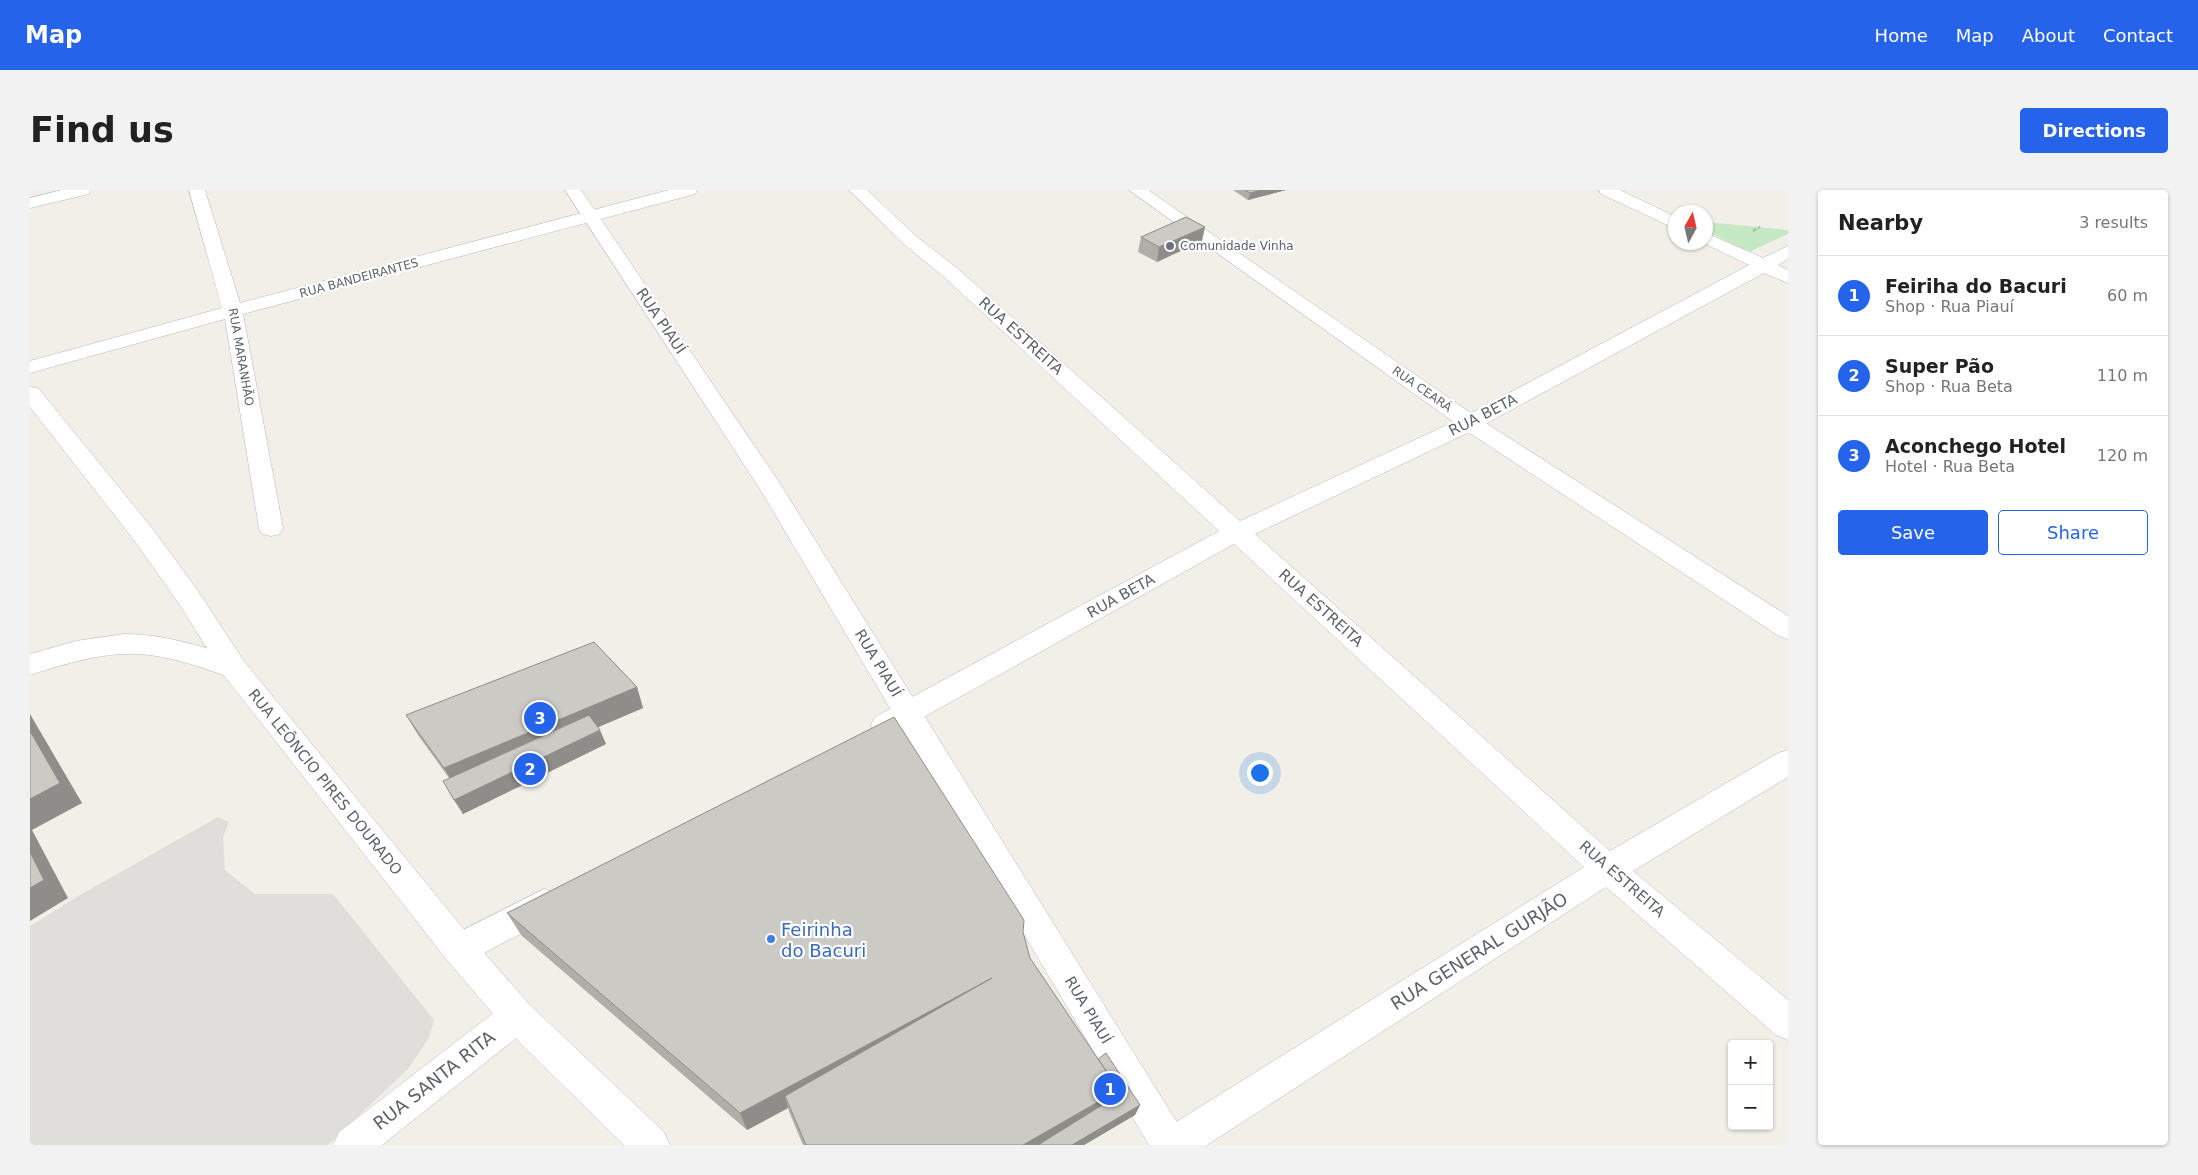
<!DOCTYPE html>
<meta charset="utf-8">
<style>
body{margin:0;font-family:"DejaVu Sans",sans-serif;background:#f2f2f2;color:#222}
.controls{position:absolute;right:15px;bottom:15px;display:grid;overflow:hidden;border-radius:5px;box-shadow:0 1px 4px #0004}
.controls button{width:45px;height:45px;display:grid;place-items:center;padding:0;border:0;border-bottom:1px solid #e0e0e0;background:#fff;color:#222;font:25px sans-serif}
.compass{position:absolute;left:1638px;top:15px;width:45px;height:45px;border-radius:50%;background:#fff;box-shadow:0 1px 4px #0004;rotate:8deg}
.you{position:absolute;left:1229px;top:582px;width:18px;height:18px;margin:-12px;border:4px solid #fff;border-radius:50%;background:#1a73e8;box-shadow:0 0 0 8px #1a73e833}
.badge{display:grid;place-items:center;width:32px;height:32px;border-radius:50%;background:#2563eb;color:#fff;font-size:16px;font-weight:700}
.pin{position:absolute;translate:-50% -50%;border:2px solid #fff;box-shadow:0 1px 5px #0006}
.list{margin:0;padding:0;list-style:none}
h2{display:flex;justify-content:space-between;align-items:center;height:65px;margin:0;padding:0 20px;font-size:21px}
h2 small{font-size:16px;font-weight:400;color:#767676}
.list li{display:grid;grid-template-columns:32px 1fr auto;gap:15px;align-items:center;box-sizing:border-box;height:80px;padding:0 20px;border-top:1px solid #e0e0e0}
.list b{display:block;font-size:19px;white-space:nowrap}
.list p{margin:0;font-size:16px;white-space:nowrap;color:#767676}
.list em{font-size:16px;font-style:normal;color:#767676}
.actions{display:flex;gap:10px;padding:15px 20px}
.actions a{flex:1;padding:11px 0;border:1px solid #2563eb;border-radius:5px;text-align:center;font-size:18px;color:#2563eb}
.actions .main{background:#2563eb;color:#fff}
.map{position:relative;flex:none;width:1758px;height:955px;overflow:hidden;border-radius:5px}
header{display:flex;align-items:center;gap:30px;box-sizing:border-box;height:70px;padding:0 25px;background:#2563eb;color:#fff}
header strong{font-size:24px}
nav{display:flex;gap:28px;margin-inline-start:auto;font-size:18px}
.intro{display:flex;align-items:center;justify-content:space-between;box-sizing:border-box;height:120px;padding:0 30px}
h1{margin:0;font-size:35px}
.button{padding:12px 22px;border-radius:5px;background:#2563eb;color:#fff;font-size:18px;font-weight:700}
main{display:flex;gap:30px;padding:0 30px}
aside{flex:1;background:#fff;border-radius:5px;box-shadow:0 1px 4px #0004}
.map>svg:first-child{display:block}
</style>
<header>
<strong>Map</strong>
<nav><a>Home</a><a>Map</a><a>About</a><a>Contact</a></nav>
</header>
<div class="intro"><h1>Find us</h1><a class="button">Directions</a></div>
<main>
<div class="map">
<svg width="1758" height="955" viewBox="0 0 1758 955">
<rect width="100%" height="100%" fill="#f1efe8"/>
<path fill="#e0deda" d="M188,627L199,632L193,647L195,680L225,704H303L404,830L399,848L378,879L298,955H0V736L50,705Z"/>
<path fill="#c5e8c5" d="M1676,32L1758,40V44L1719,62L1676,41Z"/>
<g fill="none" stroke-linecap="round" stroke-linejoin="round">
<defs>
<path id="minor" d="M32,0H61L59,4L0,18V8Z
M159,0H175L210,113L639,0H667L665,4L213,124L253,338L250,344L241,346L232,344L229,338L195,129L0,183V171L192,118Z
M819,0H837L887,47L927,78L1210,331L1432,228L1719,75L1671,52H1676V43L1733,68L1758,56V69L1748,75L1758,80V93L1734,83L1448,238L1225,344L1580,661L1748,563L1758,560V587L1603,681L1758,810V850L1746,845L1576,697L1177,955H1124L1130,942L1554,677L1204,354L865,543L855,547L845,543L841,535L845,527L1189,341L913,86L875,55Z
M1569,0H1590L1646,27V39L1571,4Z
M514,699L526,703L530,714L526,725L441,770L429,775L417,770L412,759L417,748Z
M487,809L499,814L505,826L499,838L352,955H303L309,942L475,814Z"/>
<path id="tertiary" d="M535,0H551L749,292L1153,942L1159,955H1119L730,299Z
M1099,0H1118L1448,228L1758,426V449L1749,446L1432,238Z
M94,444C135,444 174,457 213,470L217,477L213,484L203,488C172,478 142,466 109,464C72,462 35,474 0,485V464L46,451Z"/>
<path id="secondary" d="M0,197L8,198L122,338L168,401L213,470L441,748L499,814L634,942L640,955H594L475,838L417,770L193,484L150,415L104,350L0,217Z"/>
</defs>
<use href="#minor" stroke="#b5b8bc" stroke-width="1"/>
<use href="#tertiary" stroke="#b5b8bc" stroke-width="1"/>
<use href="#secondary" stroke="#b6babf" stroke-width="1"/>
<path stroke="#9cc7a9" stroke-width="2.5" stroke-dasharray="4 2" stroke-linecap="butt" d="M1723,41L1730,37"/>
<use href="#minor" fill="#fff" fill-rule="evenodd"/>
<use href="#tertiary" fill="#fff" fill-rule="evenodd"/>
<use href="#secondary" fill="#fff" fill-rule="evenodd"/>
</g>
<path fill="#afaea9" d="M1203,0H1256L1218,10Z
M1111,47L1172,51L1127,72L1108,62Z
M607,497L613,518L568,537L576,554L433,624L419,588L388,545L376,525Z
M477,723L993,742L1000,768L1068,869L1110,915L1105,925L1054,955H773L760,924L758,918L717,940L491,745Z"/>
<path fill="#8f8d8a" d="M1232,0H1256L1218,10L1220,3Z
M1175,37L1172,51L1127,72L1129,57Z
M607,497L613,518L426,598L414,578Z
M0,524L52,613L2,640L38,708L0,731Z
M570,540L576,554L433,624L424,610Z
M962,788L755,906L758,918L717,940L710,923Z
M1089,900L1081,917L1016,955H993Z
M1110,915L1105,925L1054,955H1042Z"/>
<path fill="#cccac5" stroke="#8f8d8a" d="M1215,0H1232L1220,3Z
M1156,27L1175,37L1129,57L1111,47Z
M564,452L607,497L414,578L376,525Z
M559,525L570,540L424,610L413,591Z
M864,527L994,730L993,742L1000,768L1089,900L993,955H776L755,906L962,788L710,923L477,723Z
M0,541L30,593L0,609Z
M0,662L14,690L0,698Z
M1076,863L1110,915L1042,955H1008L1085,907L1089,900L1068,869Z"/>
<circle fill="#6b7280" stroke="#fff" stroke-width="2" cx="1140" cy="56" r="5"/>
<circle fill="#3f7fe0" stroke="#fff" stroke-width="2" cx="741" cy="749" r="5"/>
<g text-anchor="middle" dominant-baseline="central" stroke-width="4.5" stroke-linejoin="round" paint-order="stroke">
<g font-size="12" fill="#5b616d" stroke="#fff" text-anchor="start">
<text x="1150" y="56">Comunidade Vinha</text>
</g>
<g font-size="12" fill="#5f6368" stroke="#fff">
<text transform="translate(329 88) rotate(-15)">RUA BANDEIRANTES</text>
<text transform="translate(211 167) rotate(80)">RUA MARANHÃO</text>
<text transform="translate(1392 199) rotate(35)">RUA CEARÁ</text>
</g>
<g font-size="15" fill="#5f6368" stroke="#fff">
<text transform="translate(631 131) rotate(56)">RUA PIAUÍ</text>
<text transform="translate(991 146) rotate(42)">RUA ESTREITA</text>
<text transform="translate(1453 225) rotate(-27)">RUA BETA</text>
<text transform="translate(1091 406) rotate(-29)">RUA BETA</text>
<text transform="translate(1291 418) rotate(42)">RUA ESTREITA</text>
<text transform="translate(848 473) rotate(59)">RUA PIAUÍ</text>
<text transform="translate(295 592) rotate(51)">RUA LEÔNCIO PIRES DOURADO</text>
<text transform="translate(1592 689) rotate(41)">RUA ESTREITA</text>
<text transform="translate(1058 820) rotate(59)">RUA PIAUÍ</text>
</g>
<g font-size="18" fill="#366cbe" stroke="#fff" text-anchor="start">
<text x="751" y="739">Feirinha<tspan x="751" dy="21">do Bacuri</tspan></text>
</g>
<g font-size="18" fill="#5f6368" stroke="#fff">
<text transform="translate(1449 761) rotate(-32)">RUA GENERAL GURJÃO</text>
<text transform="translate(404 890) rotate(-38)">RUA SANTA RITA</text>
</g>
</g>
</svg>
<div class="controls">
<button>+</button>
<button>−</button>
</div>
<svg class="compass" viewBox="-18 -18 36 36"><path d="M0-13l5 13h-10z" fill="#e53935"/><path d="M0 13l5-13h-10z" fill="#767676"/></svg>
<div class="you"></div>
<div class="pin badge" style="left:1080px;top:899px">1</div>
<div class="pin badge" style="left:500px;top:579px">2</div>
<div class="pin badge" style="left:510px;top:528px">3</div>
</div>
<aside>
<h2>Nearby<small>3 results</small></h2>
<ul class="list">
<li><span class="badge">1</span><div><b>Feiriha do Bacuri</b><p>Shop · Rua Piauí</p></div><em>60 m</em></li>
<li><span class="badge">2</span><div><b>Super Pão</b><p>Shop · Rua Beta</p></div><em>110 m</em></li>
<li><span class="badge">3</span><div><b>Aconchego Hotel</b><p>Hotel · Rua Beta</p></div><em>120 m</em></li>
</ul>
<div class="actions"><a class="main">Save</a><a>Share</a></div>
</aside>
</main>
